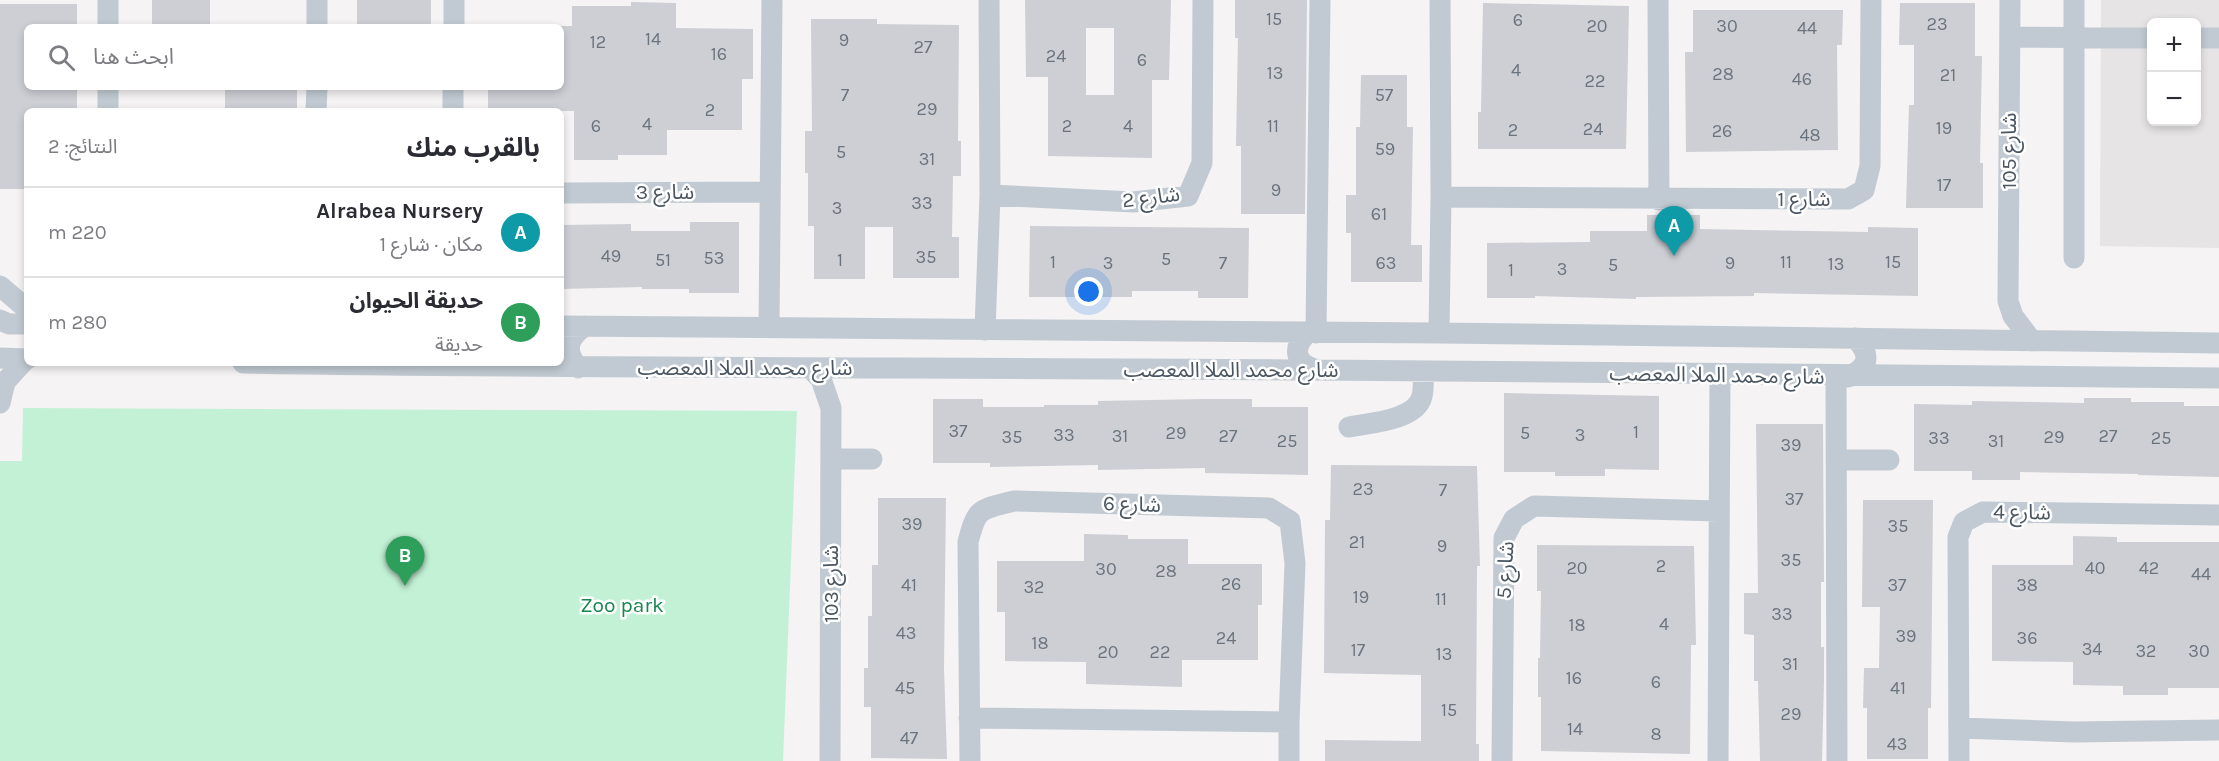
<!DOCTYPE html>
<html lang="ar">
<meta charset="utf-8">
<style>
body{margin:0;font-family:Karla,"Noto Sans Arabic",sans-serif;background:#f7f7f7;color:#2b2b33;direction:rtl}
.controls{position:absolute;right:18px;top:18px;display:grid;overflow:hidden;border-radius:9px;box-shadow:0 3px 9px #0003}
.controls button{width:54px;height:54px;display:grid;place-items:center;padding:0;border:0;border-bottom:2px solid #e1e1e2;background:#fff;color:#2b2b33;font:30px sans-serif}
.you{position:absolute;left:1089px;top:292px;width:21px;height:21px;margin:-15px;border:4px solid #fff;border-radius:50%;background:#1a73e8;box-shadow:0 0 0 9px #1a73e833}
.badge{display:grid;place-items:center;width:39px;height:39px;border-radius:50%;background:#1a73e8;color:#fff;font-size:20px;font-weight:700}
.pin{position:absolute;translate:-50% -50px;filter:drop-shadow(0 2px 3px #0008)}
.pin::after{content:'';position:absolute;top:32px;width:21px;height:18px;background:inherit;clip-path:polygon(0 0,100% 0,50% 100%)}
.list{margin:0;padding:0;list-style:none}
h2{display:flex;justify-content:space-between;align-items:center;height:78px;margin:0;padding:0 24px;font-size:26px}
h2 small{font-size:20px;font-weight:400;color:#7c7c81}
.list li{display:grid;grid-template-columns:39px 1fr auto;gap:18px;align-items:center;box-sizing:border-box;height:90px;padding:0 24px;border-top:2px solid #e1e1e2}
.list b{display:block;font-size:22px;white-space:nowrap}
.list p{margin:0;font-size:20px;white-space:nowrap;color:#7c7c81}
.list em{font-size:20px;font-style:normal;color:#7c7c81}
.icon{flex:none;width:33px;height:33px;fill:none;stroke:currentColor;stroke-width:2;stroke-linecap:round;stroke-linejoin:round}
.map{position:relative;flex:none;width:2219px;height:761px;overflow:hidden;direction:ltr}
.search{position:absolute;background:#fff;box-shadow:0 3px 9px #0003;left:24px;top:24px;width:540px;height:66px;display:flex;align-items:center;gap:15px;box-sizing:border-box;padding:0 21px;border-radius:9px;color:#7c7c81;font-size:22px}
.panel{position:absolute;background:#fff;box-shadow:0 3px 9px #0003;left:24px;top:108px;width:540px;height:258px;border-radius:9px;direction:rtl}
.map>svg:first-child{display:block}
</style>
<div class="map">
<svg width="2219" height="761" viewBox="0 0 2219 761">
<rect width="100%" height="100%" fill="#f5f3f3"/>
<path fill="#e6e4e5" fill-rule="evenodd" d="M2101,0H2219V248L2100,246ZM2152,22H2196V122H2152Z"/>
<path fill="#c3f1d5" d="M23,408L797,411L783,761H0V461H22Z"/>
<path fill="#cdcfd5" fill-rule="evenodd" d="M152,0H210V27H152Z
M357,0H431V27H357Z
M1025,0H1171L1169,80H1152V158L1048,156V77H1026ZM1086,28H1114V95H1086Z
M1235,0H1307L1305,214H1241V146H1236L1238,38H1235Z
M631,2L676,3V28L753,29V79H742V130H667V155H618V160H574V111H488V87H561V26H572V6H631Z
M1483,3L1629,6L1626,149H1478V112H1481Z
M1900,3H1975V56H1982L1980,163H1983V208H1906L1909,105H1914V45H1899Z
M0,4H77V27H27V87H77V111H27V189H0Z
M1693,10H1843L1842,45H1837L1838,150L1686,152L1685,52H1693Z
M811,19H877V24L959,25L958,141H961V176H953L952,237H959V278H893V227H865V279H814V226H808V173H805V131H812Z
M1361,75H1407V127H1413L1411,245H1422V282H1351V233H1346V195H1356V127H1360Z
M225,87H297V111H225Z
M1647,215H1700V229L1868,232V227L1918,228V296L1754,293V296L1636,297V299L1535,296V298H1487V243L1590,242V231H1647Z
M690,222H739V293H689V289H642V287L561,289V225L631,224V231H690Z
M1030,226L1249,228L1248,298H1198V291H1132V297H1029Z
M1504,393L1659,396V470L1605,469V476H1555V472H1504Z
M2084,398H2131V402H2184V406H2219V477L2138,475V474L2020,472V480H1972V471H1914V404L1972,405V401L2084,403Z
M933,399H983V407H1044V405H1098V401L1206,399H1252V407H1308V475L1205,473V468L1098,470V465L990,467V463H933Z
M1756,424H1823L1824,582H1821V647H1824V681L1822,761H1760L1758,681H1754V635L1744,634V593H1758Z
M1331,465L1477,466L1480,566H1477L1476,744H1479V761H1325V740L1421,741V675L1324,673L1325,520H1330Z
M878,498H946L944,668L947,759L871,758V707H864V668H868V616H872V565H878Z
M1863,500H1933L1931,708H1928V759H1867V708H1863L1864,668H1879L1880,607H1862Z
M1084,534L1128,535V539H1188V564H1262V605H1258V660H1182V687L1086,684V662L1005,661V612H997V561H1084Z
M2073,536L2117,537V542H2219V688H2168V695H2123V686L2073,685V662L1992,661V565H2073Z
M1537,545L1694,546L1696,645H1691L1690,754L1541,751V697H1538V658H1540L1541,591H1537Z"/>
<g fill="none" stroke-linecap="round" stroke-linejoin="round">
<path stroke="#c1cad2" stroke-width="21" d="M1658,0L1659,200
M2010,0L2008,301L2013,316L2032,341
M2074,0V258
M108,27V0
M317,27V0
M454,27V0
M2010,37L2152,38
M2196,38H2219
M108,111V87
M316,111L317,87
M453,111V87
M561,193L770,192
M990,195L1133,202L1188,196L1202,163L1203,0
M1441,197L1848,199L1864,190L1870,166L1871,0
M0,286L27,309
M0,320L9,324H27
M561,326L1439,333L2219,343
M769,328L772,0
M985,330L990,195L989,0
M1308,332C1291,349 1295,364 1318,370
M1316,333L1320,0
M1439,333L1441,197L1440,0
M0,358L27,359
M243,363C600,369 958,367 1315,370C1617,373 1918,377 2219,378
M578,368C565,351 566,339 585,326
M810,368L821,379L831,408L830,761
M1836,376L1837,761
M1848,377C1869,367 1872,355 1855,338
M0,403L5,382L26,359
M1349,427C1370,423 1417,420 1422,396C1424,389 1423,380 1423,372
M831,459H872
M1836,460H1889
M969,718L1289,722
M1959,728L2074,732L2219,730
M970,761L968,542C977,507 979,510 1014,501L1269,508L1290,521L1295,563L1289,722V761
M1502,761L1504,538L1514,519L1534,506L1719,511
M1718,761L1720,375
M1959,761L1958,537L1964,522L1983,512L2219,515"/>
</g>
<g text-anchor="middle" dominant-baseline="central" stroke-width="5" stroke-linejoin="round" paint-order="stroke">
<g font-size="18" fill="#6b747e">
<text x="1274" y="19">15</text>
<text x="1518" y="20">6</text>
<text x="1937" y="24">23</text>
<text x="1597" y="26">20</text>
<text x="1727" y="26">30</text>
<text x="1807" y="28">44</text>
<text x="653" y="39">14</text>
<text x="844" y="40">9</text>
<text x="598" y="42">12</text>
<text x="923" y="47">27</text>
<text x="719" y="54">16</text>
<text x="1056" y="56">24</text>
<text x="1142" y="60">6</text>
<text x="1516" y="70">4</text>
<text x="1275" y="73">13</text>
<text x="1723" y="74">28</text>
<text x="1948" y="75">21</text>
<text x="1802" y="79">46</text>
<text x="1595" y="81">22</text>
<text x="845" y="95">7</text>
<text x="1384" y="95">57</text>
<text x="927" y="109">29</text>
<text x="710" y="110">2</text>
<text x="647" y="124">4</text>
<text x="596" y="126">6</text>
<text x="1067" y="126">2</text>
<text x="1128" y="126">4</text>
<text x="1273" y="126">11</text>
<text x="1944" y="128">19</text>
<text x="1593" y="129">24</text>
<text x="1513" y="130">2</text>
<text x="1722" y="131">26</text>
<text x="1810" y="135">48</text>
<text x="1385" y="149">59</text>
<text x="841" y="152">5</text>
<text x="927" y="159">31</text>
<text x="1944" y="185">17</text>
<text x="1276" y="190">9</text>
<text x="922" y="203">33</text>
<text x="837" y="208">3</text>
<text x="1379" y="214">61</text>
<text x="611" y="256">49</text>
<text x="926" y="257">35</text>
<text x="714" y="258">53</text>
<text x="1166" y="259">5</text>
<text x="663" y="260">51</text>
<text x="840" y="260">1</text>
<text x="1053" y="262">1</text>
<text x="1786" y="262">11</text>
<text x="1893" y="262">15</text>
<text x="1108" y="263">3</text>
<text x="1223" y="263">7</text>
<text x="1386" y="263">63</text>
<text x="1730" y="263">9</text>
<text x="1836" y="264">13</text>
<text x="1613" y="265">5</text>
<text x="1562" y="269">3</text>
<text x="1511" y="270">1</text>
<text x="958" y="431">37</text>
<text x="1636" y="432">1</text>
<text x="1176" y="433">29</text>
<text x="1525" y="433">5</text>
<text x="1064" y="435">33</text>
<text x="1580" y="435">3</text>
<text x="1120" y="436">31</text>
<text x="1228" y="436">27</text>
<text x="2108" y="436">27</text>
<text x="1012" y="437">35</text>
<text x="2054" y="437">29</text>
<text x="1939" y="438">33</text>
<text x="2161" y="438">25</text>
<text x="1287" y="441">25</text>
<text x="1996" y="441">31</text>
<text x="1791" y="445">39</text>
<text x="1363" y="489">23</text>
<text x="1443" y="490">7</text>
<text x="1794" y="499">37</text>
<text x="912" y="524">39</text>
<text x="1898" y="526">35</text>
<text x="1357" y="542">21</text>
<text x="1442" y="546">9</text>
<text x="1791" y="560">35</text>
<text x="1661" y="566">2</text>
<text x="1577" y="568">20</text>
<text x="2095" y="568">40</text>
<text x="2149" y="568">42</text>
<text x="1106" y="569">30</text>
<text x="1166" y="571">28</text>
<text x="2201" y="574">44</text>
<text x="1231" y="584">26</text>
<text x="909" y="585">41</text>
<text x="1897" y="585">37</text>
<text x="2027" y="585">38</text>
<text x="1034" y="587">32</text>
<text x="1361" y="597">19</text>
<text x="1441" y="599">11</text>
<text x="1782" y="614">33</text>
<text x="1664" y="624">4</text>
<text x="1577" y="625">18</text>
<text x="906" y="633">43</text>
<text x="1906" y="636">39</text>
<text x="1226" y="638">24</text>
<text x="2027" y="638">36</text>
<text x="1040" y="643">18</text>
<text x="2092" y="649">34</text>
<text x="1358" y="650">17</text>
<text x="2146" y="651">32</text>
<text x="2199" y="651">30</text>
<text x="1108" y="652">20</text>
<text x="1160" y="652">22</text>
<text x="1444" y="654">13</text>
<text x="1790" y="664">31</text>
<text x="1574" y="678">16</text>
<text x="1656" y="682">6</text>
<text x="905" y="688">45</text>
<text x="1898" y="688">41</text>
<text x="1449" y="710">15</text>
<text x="1791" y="714">29</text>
<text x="1575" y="729">14</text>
<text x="1656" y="734">8</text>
<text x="909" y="738">47</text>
<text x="1897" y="744">43</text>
</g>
<g font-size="21" fill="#4a5661" stroke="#fff">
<text transform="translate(2009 151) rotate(-90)">شارع 105</text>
<text x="665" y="192">شارع 3</text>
<text transform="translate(1151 197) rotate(-7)">شارع 2</text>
<text x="1804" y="199">شارع 1</text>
<text x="745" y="368">شارع محمد الملا المعصب</text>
<text x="1231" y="370">شارع محمد الملا المعصب</text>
<text transform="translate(1717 375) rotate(1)">شارع محمد الملا المعصب</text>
<text transform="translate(1132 504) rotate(2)">شارع 6</text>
<text transform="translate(2022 512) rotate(1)">شارع 4</text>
<text transform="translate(1505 570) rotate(-87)">شارع 5</text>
<text transform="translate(831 584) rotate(-90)">شارع 103</text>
</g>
<g font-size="21" fill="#17864f" stroke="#fff">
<text x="622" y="605">Zoo park</text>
</g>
</g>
</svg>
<div class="controls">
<button>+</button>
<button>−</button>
</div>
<div class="you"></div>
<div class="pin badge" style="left:1674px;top:256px;background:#0f9aa8">A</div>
<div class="pin badge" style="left:405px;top:586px;background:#2e9e5b">B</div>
<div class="search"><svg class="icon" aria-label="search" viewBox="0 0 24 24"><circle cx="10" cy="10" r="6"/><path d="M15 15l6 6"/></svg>ابحث هنا</div>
<section class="panel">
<h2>بالقرب منك<small>النتائج: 2</small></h2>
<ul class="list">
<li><span class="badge" style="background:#0f9aa8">A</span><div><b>Alrabea Nursery</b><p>مكان · شارع 1</p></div><em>220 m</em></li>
<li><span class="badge" style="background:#2e9e5b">B</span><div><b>حديقة الحيوان</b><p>حديقة</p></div><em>280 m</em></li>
</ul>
</section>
</div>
